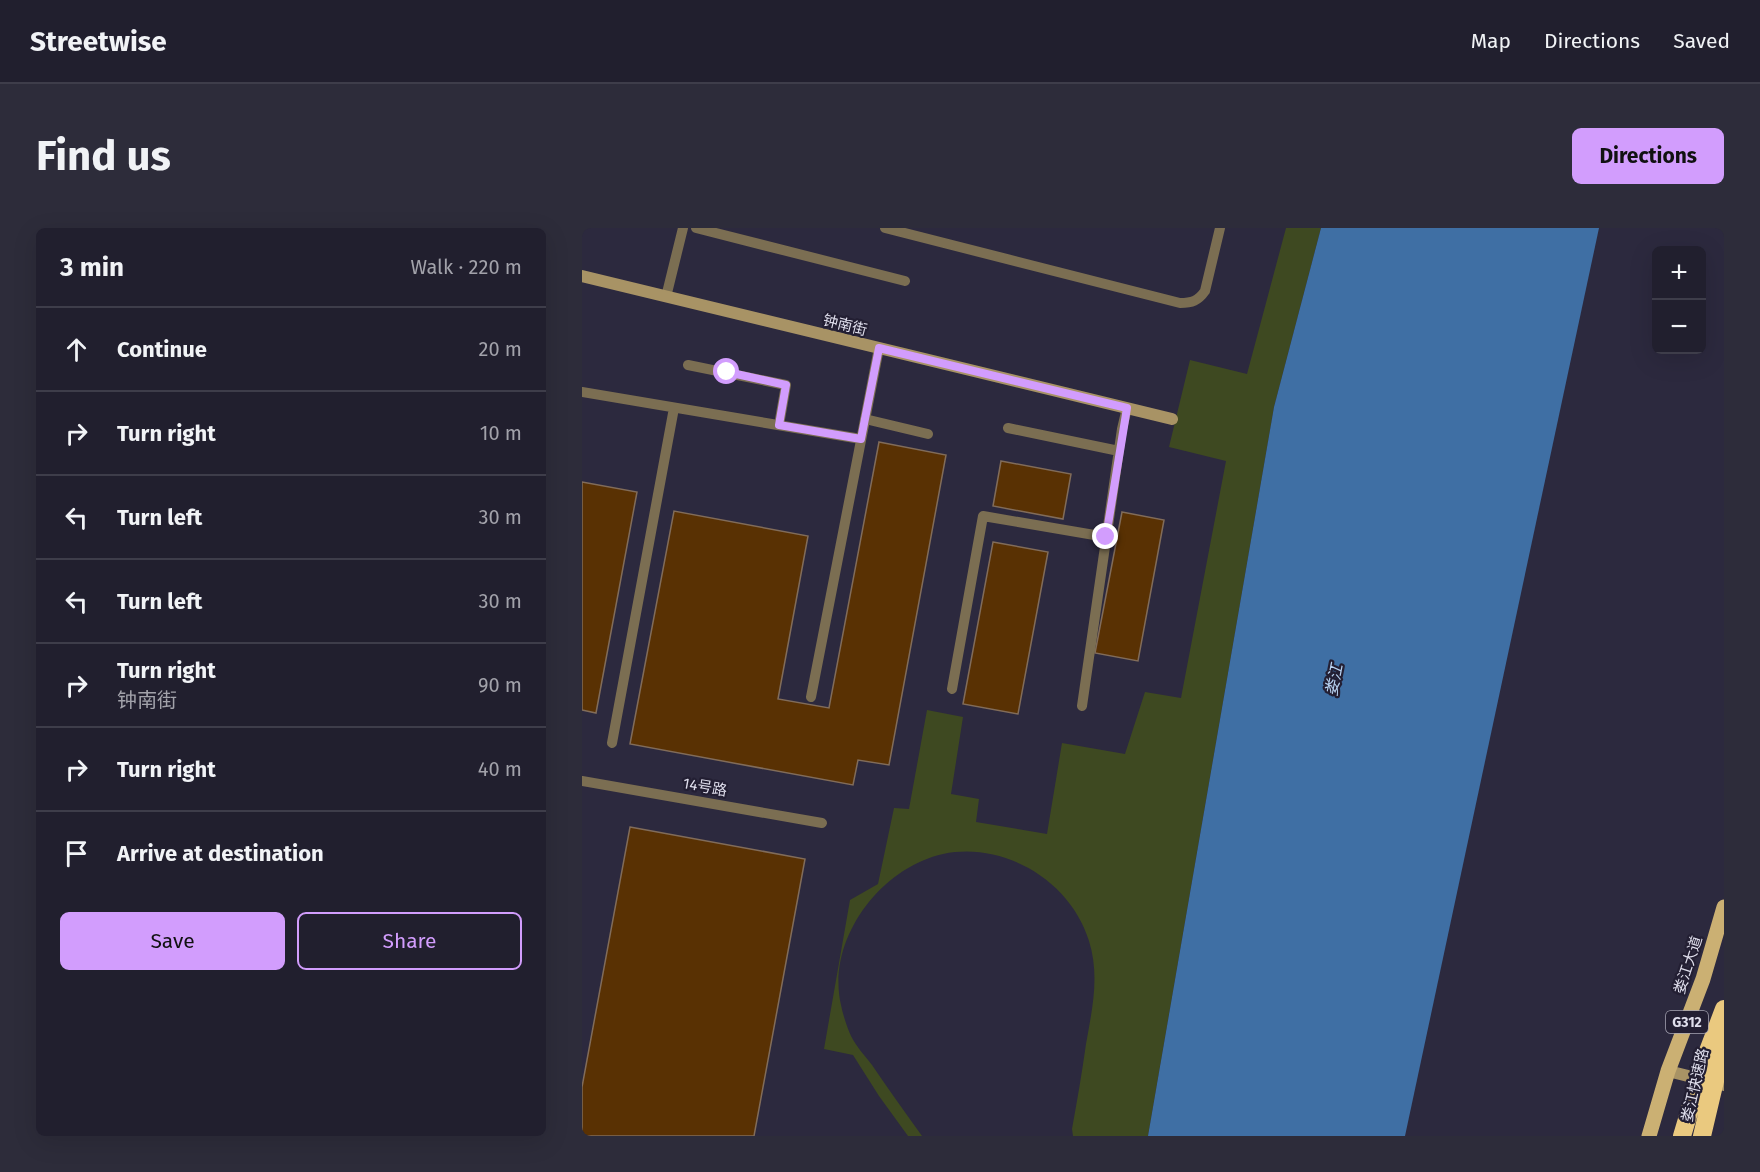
<!DOCTYPE html>
<meta charset="utf-8">
<style>
body{margin:0;font-family:"Fira Sans","Noto Sans SC",sans-serif;background:#2d2c3a;color:#f1f3f6}
.controls{position:absolute;right:18px;top:18px;display:grid;overflow:hidden;border-radius:9px;box-shadow:0 6px 24px #0002}
.controls button{width:54px;height:54px;display:grid;place-items:center;padding:0;border:0;border-bottom:2px solid #3e3d4a;background:#211f2e;color:#f1f3f6;font:30px sans-serif}
.stop{position:absolute;width:18px;height:18px;margin:-14px;border:4px solid #d29dfd;border-radius:50%;background:#fff}
.stop.end{background:#d29dfd;border-color:#fff;box-shadow:0 2px 6px #0008}
.list{margin:0;padding:0;list-style:none}
h2{display:flex;justify-content:space-between;align-items:center;height:78px;margin:0;padding:0 24px;font-size:26px}
h2 small{font-size:20px;font-weight:400;color:#a2a2aa}
.list li{display:grid;grid-template-columns:39px 1fr auto;gap:18px;align-items:center;box-sizing:border-box;height:84px;padding:0 24px;border-top:2px solid #3e3d4a}
.list b{display:block;font-size:22px;white-space:nowrap}
.list p{margin:0;font-size:20px;white-space:nowrap;color:#a2a2aa}
.list em{font-size:20px;font-style:normal;color:#a2a2aa}
.actions{display:flex;gap:12px;padding:18px 24px}
.actions a{flex:1;padding:14px 0;border:2px solid #d29dfd;border-radius:9px;text-align:center;font-size:21px;color:#d29dfd}
.actions .main{background:#d29dfd;color:#111}
.icon{flex:none;width:33px;height:33px;fill:none;stroke:currentColor;stroke-width:2;stroke-linecap:round;stroke-linejoin:round}
.map{position:relative;flex:none;width:1142px;height:908px;overflow:hidden;border-radius:9px}
header{display:flex;align-items:center;gap:36px;box-sizing:border-box;height:84px;padding:0 30px;background:#211f2e;border-bottom:2px solid #3e3d4a}
header strong{font-size:28px}
nav{display:flex;gap:33px;margin-inline-start:auto;font-size:21px}
.intro{display:flex;align-items:center;justify-content:space-between;box-sizing:border-box;height:144px;padding:0 36px}
h1{margin:0;font-size:42px}
.button{padding:15px 27px;border-radius:9px;background:#d29dfd;color:#111;font-size:21px;font-weight:700}
main{display:flex;gap:36px;padding:0 36px}
aside{flex:1;background:#211f2e;border-radius:9px;box-shadow:0 6px 24px #0002}
.map>svg:first-child{display:block}
</style>
<header>
<strong>Streetwise</strong>
<nav><a>Map</a><a>Directions</a><a>Saved</a></nav>
</header>
<div class="intro"><h1>Find us</h1><a class="button">Directions</a></div>
<main>
<aside>
<h2>3 min<small>Walk · 220 m</small></h2>
<ul class="list">
<li><svg class="icon" aria-label="ahead" viewBox="0 0 24 24"><path d="M12 20V5M6 11l6-6 6 6"/></svg><div><b>Continue</b></div><em>20 m</em></li>
<li><svg class="icon" aria-label="right" viewBox="0 0 24 24"><path d="M7 20v-9h11M14 6l5 5-5 5"/></svg><div><b>Turn right</b></div><em>10 m</em></li>
<li><svg class="icon" aria-label="left" viewBox="0 0 24 24"><path d="M17 20v-9H6M10 6l-5 5 5 5"/></svg><div><b>Turn left</b></div><em>30 m</em></li>
<li><svg class="icon" aria-label="left" viewBox="0 0 24 24"><path d="M17 20v-9H6M10 6l-5 5 5 5"/></svg><div><b>Turn left</b></div><em>30 m</em></li>
<li><svg class="icon" aria-label="right" viewBox="0 0 24 24"><path d="M7 20v-9h11M14 6l5 5-5 5"/></svg><div><b>Turn right</b><p>钟南街</p></div><em>90 m</em></li>
<li><svg class="icon" aria-label="right" viewBox="0 0 24 24"><path d="M7 20v-9h11M14 6l5 5-5 5"/></svg><div><b>Turn right</b></div><em>40 m</em></li>
<li><svg class="icon" aria-label="arrive" viewBox="0 0 24 24"><path d="M6 21V4h12l-3 4 3 4H6"/></svg><div><b>Arrive at destination</b></div></li>
</ul>
<div class="actions"><a class="main">Save</a><a>Share</a></div>
</aside>
<div class="map">
<svg width="1142" height="908" viewBox="0 0 1142 908">
<rect width="100%" height="100%" fill="#2c293e"/>
<path fill="#3e4921" d="M704,0H739L692,179L566,908H491L490,901C495,873 500,845 504,816C510,782 518,748 507,713C489,653 422,613 361,626C298,640 244,712 259,777C261,787 265,799 269,808C274,818 283,828 290,837C306,861 323,884 340,908H326L297,868L271,827L242,821L268,672L296,656L312,580L327,581L345,482L381,489L369,566L397,571L394,594L465,606L480,515L543,526L563,464L599,470L644,233L587,219L608,132L665,146Z"/>
<path fill="#3f6fa4" d="M739,0H1017L823,908H566L692,179Z"/>
<path fill="#593103" stroke="#816c5a" stroke-width="1.5" d="M297,214L364,227L307,537L276,532L271,557L48,516L92,283L226,308L196,471L247,480Z
M419,233L489,246L481,291L411,278Z
M0,254L55,264L14,485L0,482Z
M540,284L582,292L556,433L513,425Z
M411,314L466,324L436,486L381,476Z
M48,599L223,631L172,908H0V859Z"/>
<g fill="none" stroke-linecap="round" stroke-linejoin="round">
<path stroke="#7b6e52" stroke-width="10" d="M114,0L323,53
M303,0L598,75C610,75 616,73 623,63L638,0
M84,69L101,0
M106,137L204,157L197,197
M0,164L279,211
M283,191L346,206
M426,200L537,223
M370,461L401,288L524,309
M229,469L297,120
M500,478L540,201L545,180
M30,515L92,180
M0,553L240,595"/>
<path stroke="#a89365" stroke-width="12" d="M0,48L590,191
M1086,843L1142,857"/>
<path stroke="#cbb073" stroke-width="15" d="M1067,908L1086,843L1121,751L1142,679"/>
<path stroke="#eac97f" stroke-width="18" d="M1100,908L1123,831L1142,781
M1120,908L1142,815"/>
</g>
<g fill="none" stroke-linecap="round" stroke-linejoin="round">
<path stroke="#d29dfd" stroke-width="8" d="M145,144L204,157L197,197L279,211L297,120L545,180L524,309"/>
</g>
<g text-anchor="middle" dominant-baseline="central" stroke-width="4.5" stroke-linejoin="round" paint-order="stroke">
<rect fill="#231f33" stroke="#a7a5b4" stroke-width="1.5" x="1084" y="783" width="42" height="22" rx="4.5"/>
<g font-size="14" font-weight="bold" fill="#dfdeec">
<text x="1105" y="794">G312</text>
</g>
<g font-size="15" fill="#dfdeec" stroke="#231f33">
<text transform="translate(263 97) rotate(14)">钟南街</text>
<text transform="translate(123 559) rotate(10)">14号路</text>
<text transform="translate(1106 737) rotate(-72)">娄江大道</text>
<text transform="translate(1113 857) rotate(-77)">娄江快速路</text>
</g>
<g font-size="16" font-style="italic" fill="#b7d1f0" stroke="#231f33">
<text transform="translate(752 452) rotate(-79)">娄江</text>
</g>
</g>
</svg>
<div class="controls">
<button>+</button>
<button>−</button>
</div>
<div class="stop" style="left:145px;top:144px"></div>
<div class="stop end" style="left:524px;top:309px"></div>
</div>
</main>
